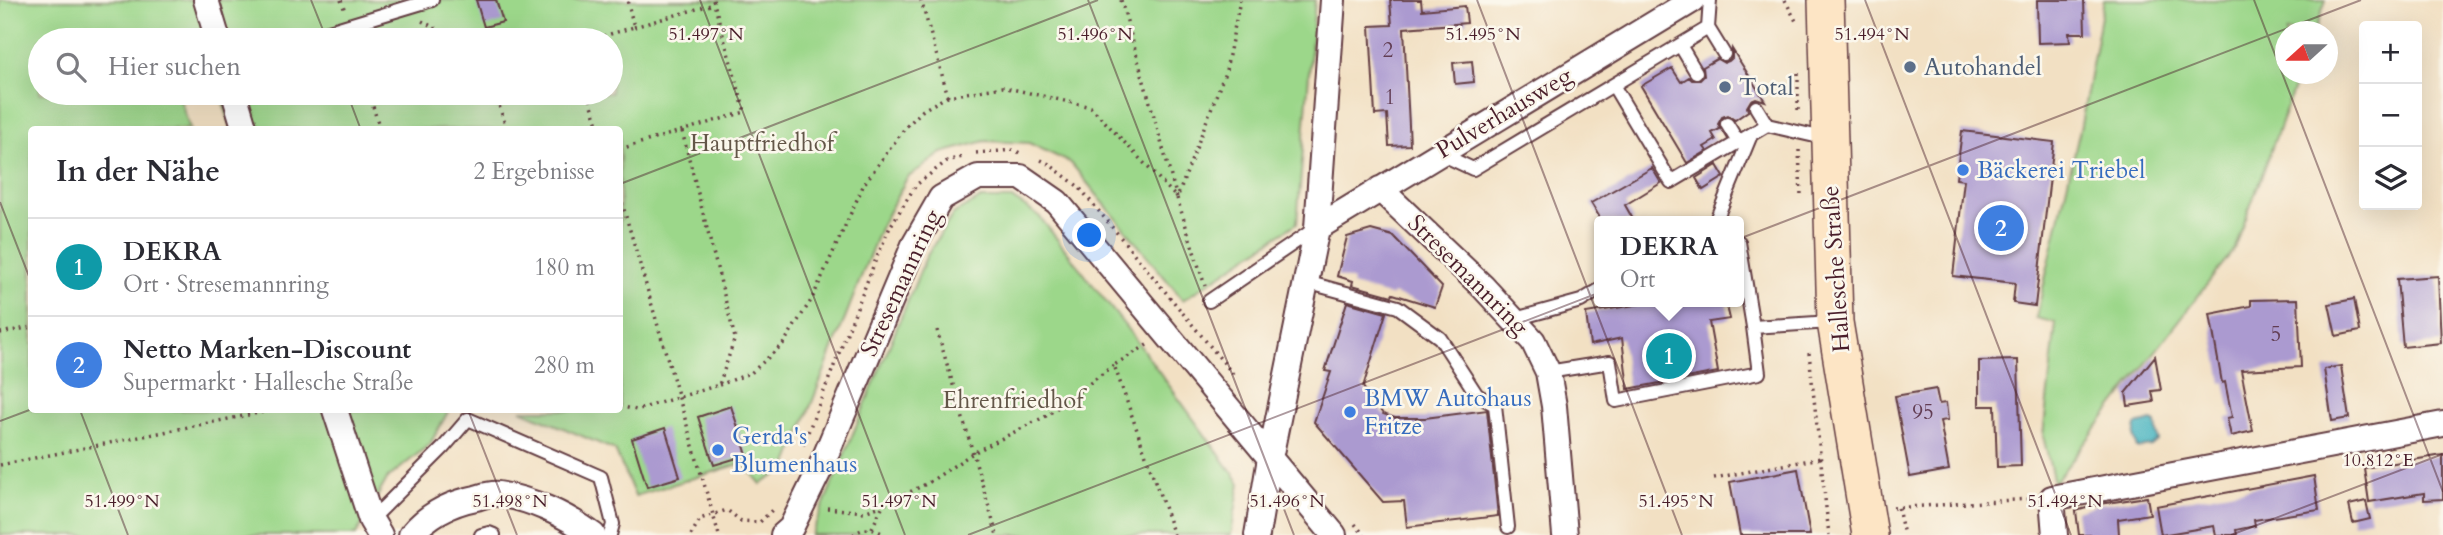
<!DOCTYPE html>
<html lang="de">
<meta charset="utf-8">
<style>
body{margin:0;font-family:Cardo,serif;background:#f7f7f7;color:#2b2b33}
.controls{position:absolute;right:21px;top:21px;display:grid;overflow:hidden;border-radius:7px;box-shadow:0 7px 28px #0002}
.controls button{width:63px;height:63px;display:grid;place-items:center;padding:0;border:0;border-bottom:2px solid #e1e1e2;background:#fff;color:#2b2b33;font:35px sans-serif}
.compass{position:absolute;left:2275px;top:21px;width:63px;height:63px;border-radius:50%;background:#fff;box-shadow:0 7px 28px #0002;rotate:249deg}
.you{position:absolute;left:1090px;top:236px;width:24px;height:24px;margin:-18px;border:5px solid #fff;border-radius:50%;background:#1a73e8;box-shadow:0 0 0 10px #1a73e833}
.badge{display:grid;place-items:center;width:46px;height:46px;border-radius:50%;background:#111827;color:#fff;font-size:23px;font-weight:700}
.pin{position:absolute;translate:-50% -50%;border:4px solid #fff;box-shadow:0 2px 7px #0006}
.popup{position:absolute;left:1594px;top:216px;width:150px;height:91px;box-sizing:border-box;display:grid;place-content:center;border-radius:7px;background:#fff;filter:drop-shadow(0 2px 5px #0005);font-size:23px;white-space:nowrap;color:#7c7c81}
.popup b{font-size:26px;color:#2b2b33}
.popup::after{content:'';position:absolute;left:50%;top:100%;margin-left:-14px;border:14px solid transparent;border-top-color:#fff}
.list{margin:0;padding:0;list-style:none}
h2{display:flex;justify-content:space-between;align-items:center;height:91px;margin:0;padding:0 28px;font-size:30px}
h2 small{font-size:23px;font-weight:400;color:#7c7c81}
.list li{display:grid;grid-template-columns:46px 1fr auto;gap:21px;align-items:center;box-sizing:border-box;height:98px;padding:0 28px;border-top:2px solid #e1e1e2}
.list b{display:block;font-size:26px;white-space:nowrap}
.list p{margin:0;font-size:23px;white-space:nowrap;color:#7c7c81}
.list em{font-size:23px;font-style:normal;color:#7c7c81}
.icon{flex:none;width:38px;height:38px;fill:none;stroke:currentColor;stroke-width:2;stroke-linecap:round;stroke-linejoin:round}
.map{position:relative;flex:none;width:2443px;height:535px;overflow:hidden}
.search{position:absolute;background:#fff;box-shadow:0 7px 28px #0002;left:28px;top:28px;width:595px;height:77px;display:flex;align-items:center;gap:18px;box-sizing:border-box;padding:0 24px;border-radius:38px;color:#7c7c81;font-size:26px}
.panel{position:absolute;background:#fff;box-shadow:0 7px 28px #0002;left:28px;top:126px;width:595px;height:287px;border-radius:7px}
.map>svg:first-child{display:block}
</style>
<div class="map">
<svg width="2443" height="535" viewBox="0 0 2443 535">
<rect width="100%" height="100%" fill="#fbf7ec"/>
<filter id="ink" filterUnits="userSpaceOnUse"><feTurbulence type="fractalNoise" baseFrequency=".0143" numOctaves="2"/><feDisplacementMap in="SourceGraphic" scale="14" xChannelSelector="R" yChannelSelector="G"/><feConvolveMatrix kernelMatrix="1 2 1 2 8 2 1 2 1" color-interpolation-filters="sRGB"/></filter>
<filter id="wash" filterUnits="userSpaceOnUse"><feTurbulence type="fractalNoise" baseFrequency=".00686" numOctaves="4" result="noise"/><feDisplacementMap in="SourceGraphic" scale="28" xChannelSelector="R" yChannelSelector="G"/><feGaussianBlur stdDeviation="1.57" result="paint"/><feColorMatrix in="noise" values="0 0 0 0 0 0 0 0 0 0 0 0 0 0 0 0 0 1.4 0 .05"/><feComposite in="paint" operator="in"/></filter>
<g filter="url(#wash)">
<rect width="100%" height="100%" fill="#f2e0c3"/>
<path fill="#9cd78a" stroke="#737b5a" stroke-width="2" d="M0,0H1315L1297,223L1183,300L1071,163L1029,143L985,141L942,153L907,178L881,226L786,469L761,484L743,463L635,496L615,450L521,410H620V130L232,129L220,93H611V40H40V93H178L190,129L32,130V410H449L430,444L387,479L356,535H0Z
M2104,0H2326L2315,31L2286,32V74H2299L2235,248L2054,483L2043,436L2056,323L2036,318L2081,125Z
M980,199H1013L1039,216L1136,340L1240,483L1231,535H811L926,257L953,214Z"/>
<path fill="#45b3bf" stroke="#486975" stroke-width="2" d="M2152,421L2156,423L2158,440L2151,446L2137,448L2134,438L2136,425Z"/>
<g id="blocks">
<path fill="#ab9ad0" d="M476,0H496L503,22L484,27Z
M1390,0H1421L1422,10L1465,6L1467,23L1404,28L1410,145L1389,146L1387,114L1375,115L1370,26L1392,25Z
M2037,0H2084L2085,33H2069L2070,42L2038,43Z
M1732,49L1765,101L1756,98L1751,100L1747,107L1748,111L1735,120L1727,115L1722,117L1718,124L1720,129L1712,133L1716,140L1704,147L1707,151L1687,163L1641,86L1672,68L1681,82L1689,77L1692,80H1700L1704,76L1703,67L1717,59L1724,63L1729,61L1732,58Z
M1472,61L1474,82L1455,84L1453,63Z
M1962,131L2054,142L2035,306L2013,303L2015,283L1953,276L1964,180L1956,179Z
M1717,165L1724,177L1703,190L1696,178Z
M1652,168L1661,183L1625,205L1634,221H1602L1591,203Z
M1371,230L1393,236L1442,287L1435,307L1393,294L1392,296L1352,285L1353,281L1337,276L1347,237Z
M2438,276L2441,343L2403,347L2397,279Z
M2298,299L2301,367L2241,370L2253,431L2231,436L2227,418L2232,417L2225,382L2222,383L2210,314L2251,306V300Z
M2354,299L2360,331L2336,336L2329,304Z
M1347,302L1386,313L1363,387L1383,414L1395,418H1425L1487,410L1498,516L1407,527L1404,501L1383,502L1314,422L1331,372L1325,371Z
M1641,302H1726L1730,319L1709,322L1718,372L1628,389L1622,338L1590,345L1586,313L1641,304Z
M2155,356L2161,390L2152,391L2154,402L2128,406L2126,392Z
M2018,360L2021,466L1997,467L1995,406H1979V361Z
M2341,366L2349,418L2332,421L2324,369Z
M1936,389L1939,404L1946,403L1948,420L1940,421L1949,470L1910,477L1895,396Z
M731,406L747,455L714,465L698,417Z
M665,428L680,477L647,487L632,439Z
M2443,455V499L2424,500V493L2369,502L2364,468Z
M1798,469L1810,535H1740L1730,482Z
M2314,476L2319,510L2254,520L2255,526L2236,530L2237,535H2216L2214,526L2161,535L2156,506Z
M2147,497L2150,514L2118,519L2119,535H2079L2076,511L2100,504Z
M2366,501L2370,519L2353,523L2349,505Z"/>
</g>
</g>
<g filter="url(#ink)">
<use href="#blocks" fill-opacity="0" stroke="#633c42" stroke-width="2"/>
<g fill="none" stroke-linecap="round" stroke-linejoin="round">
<defs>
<path id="service" d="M1708,28L1724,54
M299,40L432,0
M1680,45L1696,72
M1613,85L1671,182L1767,125L1828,139
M1756,107L1767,125
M1727,124L1738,142
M1439,153L1473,169L1708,28L1710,0
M1714,221L1716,220L1751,135
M1739,242L1753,327
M1306,282L1398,307L1440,338L1477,395L1495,405L1508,527
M1209,301L1316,228
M1515,319L1581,301L1599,290
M1548,372L1610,362L1616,401L1759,373L1753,327L1831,322
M371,520L443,448L468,419L601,477L613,524L610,535
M481,535L489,533L494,535"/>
<path id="minor" d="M206,0L218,40
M234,93L245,130
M1380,189L1483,287L1533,341L1548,372L1554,406L1565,535
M1317,228L1693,0
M335,410L371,520L380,535
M411,535C428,514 451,503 476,498C483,496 491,493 498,494C532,499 566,515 593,535
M783,535L791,528L819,471L914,245L941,198L978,177H1021L1057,202L1334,535
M1257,535L1270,458L1317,228L1333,0
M2055,535L2052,498L2443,424"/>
<path id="secondary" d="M1826,0L1835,322L1870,535"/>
</defs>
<use href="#service" stroke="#633c42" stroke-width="16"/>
<use href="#minor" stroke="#633c42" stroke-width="28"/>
<use href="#secondary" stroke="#633c42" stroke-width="38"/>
<path stroke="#633c42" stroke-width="3.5" stroke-dasharray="2 5" stroke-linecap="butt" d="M341,0L345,11
M921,0L948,96L1003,87L1091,107L1177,198L1205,286
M1121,0L1177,198L1226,70L1240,0
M1785,0L1797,23
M422,21L448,35L452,40
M634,27L714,4
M590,40L634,27L627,0
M1798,73V114
M369,93L380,130
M495,93L507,130
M588,93L600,130
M620,149L745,112L713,0
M1799,150L1801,195
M976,153L1014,150L1020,153
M1041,160L1049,164L1079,187L1233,374
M620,196L719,535
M937,330L997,535
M0,333L32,327
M1147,345L1114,365L1174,535
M1809,353L1829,535
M719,385L751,373L783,344L812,299L864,184L905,128L923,110L948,96
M620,406L636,410L719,385L735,338L682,131
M803,445L874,264L890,227L916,185L947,161L966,156
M0,465L273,410
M1714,478L1821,458
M827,508L864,512L881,506
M1893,508L2029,499
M1898,508L1904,535
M1355,524L1364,535
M872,528L883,505L928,483L973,453L1046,416L1114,365
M691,535L700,519L727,510L741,521L760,522L773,509
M853,535C864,526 874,528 885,535"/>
<use href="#service" stroke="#fff" stroke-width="12"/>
<use href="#minor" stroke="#fff" stroke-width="24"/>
<use href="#secondary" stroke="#fde5c5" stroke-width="35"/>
</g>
</g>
<path fill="none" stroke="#4a1f2b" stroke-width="2" stroke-opacity="0.45" d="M311,0L327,40M700,0L905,535M1088,0L1294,535M1477,0L1682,535M1865,0L2071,535M2254,0L2443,492M347,93L361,130M620,184L1098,0M0,202L32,284M80,410L128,535M468,410L517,535M0,421L32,409M968,535L2361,0M2231,535L2443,454"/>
<g fill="#5c6f8a" stroke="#fbf7ec" stroke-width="2.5">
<circle cx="1910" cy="67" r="7"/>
<circle cx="1725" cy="87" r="7"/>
</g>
<g fill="#3f7fe0" stroke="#fbf7ec" stroke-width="2.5">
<circle cx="1963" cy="170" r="7"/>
<circle cx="1350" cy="412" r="7"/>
<circle cx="718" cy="450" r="7"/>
</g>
<g text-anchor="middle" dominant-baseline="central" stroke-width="5" stroke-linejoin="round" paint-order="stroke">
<g font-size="21" fill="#623e54">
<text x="1388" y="50">2</text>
<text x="1390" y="97">1</text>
<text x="2276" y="334">5</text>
<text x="1923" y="412">95</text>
</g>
<g font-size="24" fill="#4e5e75" stroke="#fbf7ec" text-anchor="start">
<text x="1924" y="67">Autohandel</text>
<text x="1739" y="87">Total</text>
</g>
<g font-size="24" fill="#4a1f2b" stroke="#fbf7ec">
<text transform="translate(1504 113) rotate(-31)">Pulverhausweg</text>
<text transform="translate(1836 269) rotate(-94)">Hallesche Straße</text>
<text transform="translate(1468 275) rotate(45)">Stresemannring</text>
<text transform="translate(901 283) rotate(-65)">Stresemannring</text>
</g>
<g font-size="24" fill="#635648" stroke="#fbf7ec">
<text x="762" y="143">Hauptfriedhof</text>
<text x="1013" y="400">Ehrenfriedhof</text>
</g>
<g font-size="24" fill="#366cbe" stroke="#fbf7ec" text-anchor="start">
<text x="1977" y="170">Bäckerei Triebel</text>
<text x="1364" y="398">BMW Autohaus<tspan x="1364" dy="28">Fritze</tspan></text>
<text x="732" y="436">Gerda's<tspan x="732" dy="28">Blumenhaus</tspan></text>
</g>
</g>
<g font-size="18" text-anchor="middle" fill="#4a1f2b" stroke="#fbf7ec" stroke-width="5" stroke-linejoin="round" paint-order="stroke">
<text x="706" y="40">51.497°N</text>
<text x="1095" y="40">51.496°N</text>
<text x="1483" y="40">51.495°N</text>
<text x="1872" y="40">51.494°N</text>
<text x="2378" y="466">10.812°E</text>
<text x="122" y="507">51.499°N</text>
<text x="510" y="507">51.498°N</text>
<text x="899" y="507">51.497°N</text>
<text x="1287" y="507">51.496°N</text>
<text x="1676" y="507">51.495°N</text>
<text x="2065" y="507">51.494°N</text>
</g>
</svg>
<div class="controls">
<button>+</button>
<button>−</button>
<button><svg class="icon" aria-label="layers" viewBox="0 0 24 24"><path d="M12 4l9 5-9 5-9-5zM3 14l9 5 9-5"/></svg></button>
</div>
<svg class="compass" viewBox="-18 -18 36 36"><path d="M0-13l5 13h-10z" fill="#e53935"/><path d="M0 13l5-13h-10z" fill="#7c7c81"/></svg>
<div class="you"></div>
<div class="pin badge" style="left:1669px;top:356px;background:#0f9aa8">1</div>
<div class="popup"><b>DEKRA</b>Ort</div>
<div class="pin badge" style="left:2001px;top:228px;background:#3f7fe0">2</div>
<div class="search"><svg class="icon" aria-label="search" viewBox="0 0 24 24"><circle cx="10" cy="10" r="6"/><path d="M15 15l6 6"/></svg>Hier suchen</div>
<section class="panel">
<h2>In der Nähe<small>2 Ergebnisse</small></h2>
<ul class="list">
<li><span class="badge" style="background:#0f9aa8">1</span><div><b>DEKRA</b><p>Ort · Stresemannring</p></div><em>180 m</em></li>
<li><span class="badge" style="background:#3f7fe0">2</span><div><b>Netto Marken-Discount</b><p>Supermarkt · Hallesche Straße</p></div><em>280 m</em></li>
</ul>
</section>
</div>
